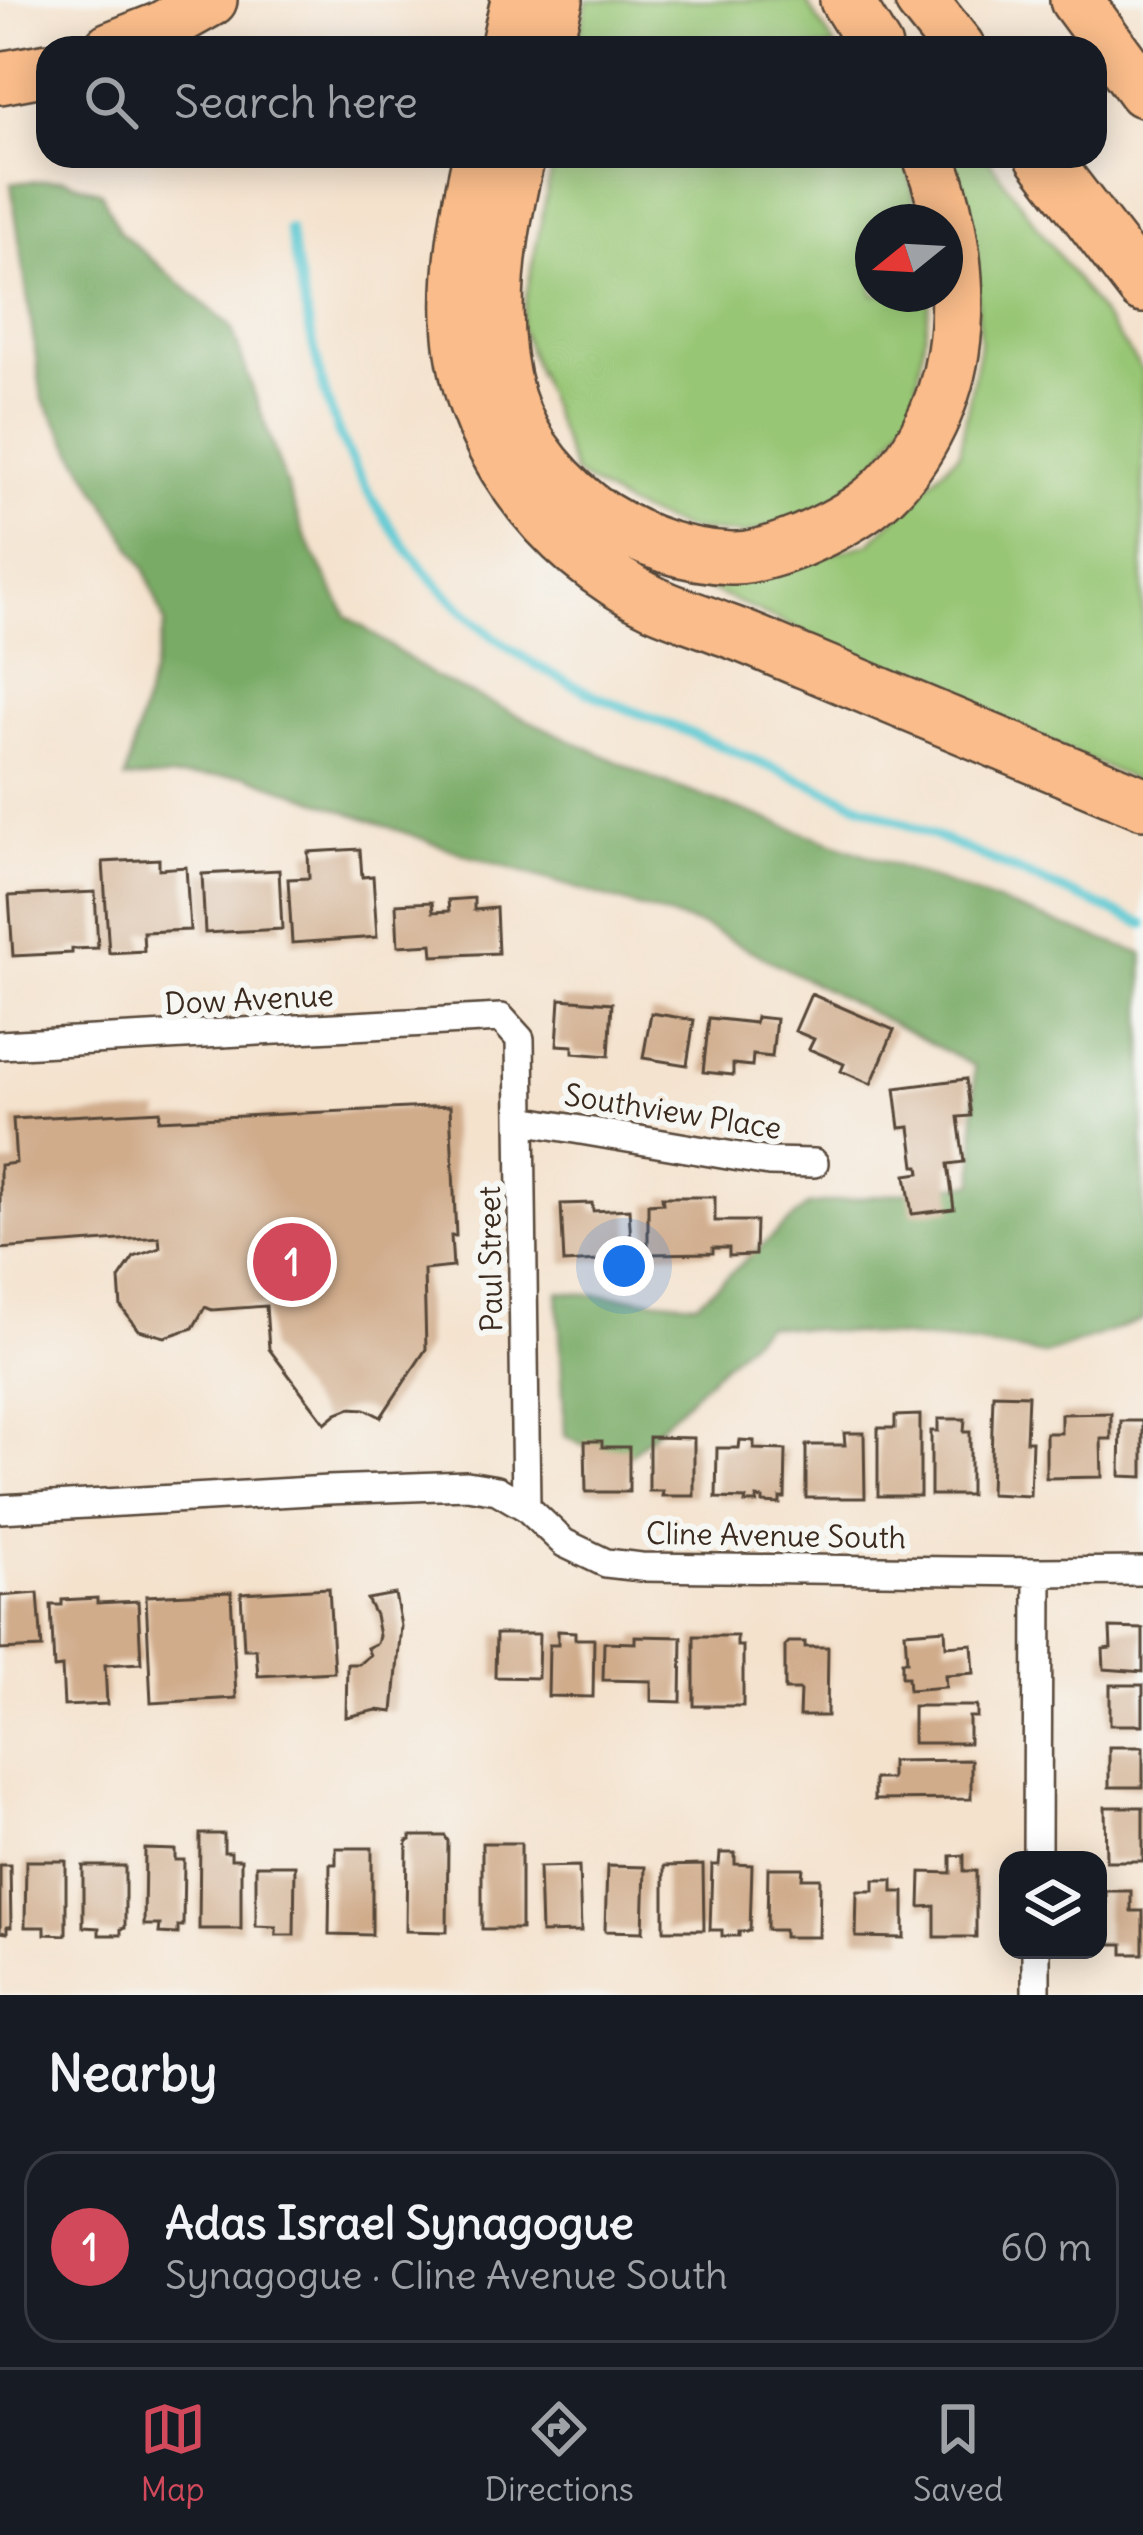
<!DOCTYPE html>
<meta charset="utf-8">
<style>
body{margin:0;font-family:Delius,sans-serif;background:#20242c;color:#f1f3f6}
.controls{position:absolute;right:36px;bottom:36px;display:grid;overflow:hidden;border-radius:24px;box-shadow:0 6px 30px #0003}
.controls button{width:108px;height:108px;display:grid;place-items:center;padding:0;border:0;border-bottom:3px solid #363941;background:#171b24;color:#f1f3f6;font:60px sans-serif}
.compass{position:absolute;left:855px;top:204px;width:108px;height:108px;border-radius:50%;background:#171b24;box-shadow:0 6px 30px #0003;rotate:252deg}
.you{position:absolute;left:624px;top:1266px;width:42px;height:42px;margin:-30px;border:9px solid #fff;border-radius:50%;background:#1a73e8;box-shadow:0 0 0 18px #1a73e833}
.badge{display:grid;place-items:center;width:78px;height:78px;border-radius:50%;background:#d1495b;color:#fff;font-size:39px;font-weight:700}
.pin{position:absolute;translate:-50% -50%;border:6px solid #fff;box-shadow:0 3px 12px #0006}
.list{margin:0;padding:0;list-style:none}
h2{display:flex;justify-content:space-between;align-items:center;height:156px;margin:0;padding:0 48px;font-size:51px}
h2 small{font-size:39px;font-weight:400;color:#9ea1a6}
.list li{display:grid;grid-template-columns:78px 1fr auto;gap:36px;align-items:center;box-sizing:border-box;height:192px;margin:0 24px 24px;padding:0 24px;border:3px solid #363941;border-radius:36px}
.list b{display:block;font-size:45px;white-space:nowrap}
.list p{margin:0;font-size:39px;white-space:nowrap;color:#9ea1a6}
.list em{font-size:39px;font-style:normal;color:#9ea1a6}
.icon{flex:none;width:66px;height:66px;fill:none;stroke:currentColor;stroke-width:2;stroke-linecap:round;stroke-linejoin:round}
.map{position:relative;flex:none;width:1143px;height:1995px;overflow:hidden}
.search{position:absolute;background:#171b24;box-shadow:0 6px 30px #0003;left:36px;right:36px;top:36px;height:132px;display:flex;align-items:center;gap:30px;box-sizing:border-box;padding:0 42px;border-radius:36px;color:#9ea1a6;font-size:45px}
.sheet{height:372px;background:#171b24}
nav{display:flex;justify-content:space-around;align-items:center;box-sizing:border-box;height:168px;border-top:3px solid #363941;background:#171b24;font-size:33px;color:#9ea1a6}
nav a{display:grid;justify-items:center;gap:6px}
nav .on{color:#d1495b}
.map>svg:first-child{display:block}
</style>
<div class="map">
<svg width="1143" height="1995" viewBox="0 0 1143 1995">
<rect width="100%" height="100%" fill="#f6f6f2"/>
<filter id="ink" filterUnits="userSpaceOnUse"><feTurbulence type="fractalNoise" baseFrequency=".00833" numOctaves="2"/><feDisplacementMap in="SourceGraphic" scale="24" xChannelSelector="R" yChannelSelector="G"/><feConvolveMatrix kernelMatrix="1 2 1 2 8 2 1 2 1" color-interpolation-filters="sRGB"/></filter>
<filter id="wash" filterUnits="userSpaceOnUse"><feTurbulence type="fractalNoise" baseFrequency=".004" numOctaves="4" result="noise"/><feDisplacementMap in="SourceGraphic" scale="48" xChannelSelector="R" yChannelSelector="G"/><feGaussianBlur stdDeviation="2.7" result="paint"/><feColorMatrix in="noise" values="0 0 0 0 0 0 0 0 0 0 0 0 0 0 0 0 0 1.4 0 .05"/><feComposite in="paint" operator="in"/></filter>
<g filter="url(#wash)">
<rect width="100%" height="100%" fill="#f4e2cd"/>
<path fill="#97c675" stroke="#69784a" stroke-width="3" d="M587,0H805L836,48H577Z
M554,156H906L918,222H873V294H931L914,406L880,459L826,508L744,535L685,529L628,507L575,474L520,326Z
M952,156H986L1143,371V784L681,577L734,580L870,543L959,453L980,344L973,241Z"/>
<path fill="#79ab66" stroke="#5a6a42" stroke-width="3" d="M63,179L101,192L120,232L231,327L304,535L347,616L435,677L657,780L1143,954V1320L1045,1355L977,1344L765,1325L620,1465L565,1436L558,1292L697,1303L808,1205L975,1183L974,1066L705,927L470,856L245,775L125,779L165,624L145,569L42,398L11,183Z"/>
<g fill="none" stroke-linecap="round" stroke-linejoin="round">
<path stroke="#5bc8d1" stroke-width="10" d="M289,229C301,286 311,344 327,400C355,492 430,593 509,648C563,685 623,708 683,730L1143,924"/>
</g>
<g id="blocks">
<path fill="#d0ac8b" d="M360,849L362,877L373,876L377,937L292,943L288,879L309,878L308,852Z
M159,859V869L186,867L190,930L143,932L144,951L109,953L103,862Z
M279,870L282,929L205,933L202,874Z
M95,892L98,948L72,949V953L13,956L9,896Z
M474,898V910L496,908L498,953L433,956L432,944L398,946L396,904L432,902L433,912L449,911L448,900Z
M811,994L894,1030L871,1084L841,1071L844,1064L809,1049L814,1039L795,1031Z
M560,999L612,1003L609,1056L573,1053V1046L557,1045Z
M651,1013L694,1020L687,1065L643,1058Z
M756,1017L776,1019L772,1057L753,1055L752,1066L733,1064V1075L703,1072L709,1018L755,1023Z
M966,1079L971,1116L958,1117L964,1162L948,1164L954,1209L912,1214L906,1175L920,1173L919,1166H915L910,1127L900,1128L895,1088Z
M450,1106L456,1236H451L453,1267L424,1270L426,1349L381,1417L365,1409L350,1408L337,1413L325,1423L269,1349L266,1306L212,1310L205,1307L193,1328L165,1337L138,1330L121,1307L119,1279L134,1257L160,1248L159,1237L0,1249V1165L16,1163L13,1119L160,1111L159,1120Z
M662,1197H715V1221H756L755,1255L729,1256V1248H713V1253L648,1254V1204L663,1203Z
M592,1203L593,1211L629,1209L632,1259L564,1263L561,1204Z
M993,1394L1028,1395L1026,1441H1032L1030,1496L990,1494Z
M1111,1413V1439H1101L1102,1477L1046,1478V1433H1061V1414Z
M920,1415V1496H878V1428H895V1416Z
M938,1419H965L964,1432H970V1495H931V1431H938Z
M1121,1421H1143V1477L1120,1476Z
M844,1433H864L865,1498H806V1445H845Z
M649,1437L694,1438V1496H662L663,1491H649Z
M740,1440L754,1441V1449L786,1450L785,1498H780V1504L763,1503V1499L757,1498V1503H745L746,1499L716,1498L717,1448H739Z
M585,1441H602V1447H629V1492H586Z
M329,1588L334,1672L258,1676L256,1649H244L241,1593Z
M231,1592L236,1698L151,1703L146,1596Z
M38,1593L42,1648L0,1650V1596Z
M395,1594L401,1626L393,1712L377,1710L346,1717L347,1664H359L370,1655L367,1648L377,1643L379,1636L375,1615L367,1599Z
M97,1598V1603L138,1601L141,1663L105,1665L107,1704L64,1706L62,1667L54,1668L51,1605H62V1600Z
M1110,1628L1143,1629V1672L1104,1669L1103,1649L1111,1648Z
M945,1629L946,1646L972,1644L974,1673L945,1675L946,1687L909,1690L908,1677H902V1661H907L905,1632Z
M558,1631L575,1632V1639H594L593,1697L548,1696L549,1645H558Z
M496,1634H539L538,1678L495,1677Z
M635,1636L682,1637L681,1702L651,1701V1681L603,1680L604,1642L635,1643Z
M694,1636H737V1646H743V1706H694Z
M789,1642H805V1647H828L827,1716H799L800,1690H785V1646Z
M1110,1685H1143V1725H1110Z
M913,1706H977V1717H969V1743H913Z
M1109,1747H1143V1787H1109Z
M971,1760V1799L874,1800V1779H891V1761Z
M1105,1807H1143V1861H1106Z
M200,1834H224V1852H231V1859H241V1929H199Z
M411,1836H445L448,1841L447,1932L406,1931L407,1841L411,1840Z
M482,1843H521V1929H482Z
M336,1848H372V1935L329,1934L330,1864H336Z
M145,1849L175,1850V1860H184L183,1926H178V1934L159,1933L160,1925H144Z
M720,1853H735V1864L752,1865L750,1931H739V1936H722V1930H710L712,1865H719Z
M964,1855V1871H976V1937H935V1906L920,1907L921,1872L951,1873V1856Z
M26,1861H66V1935L45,1934V1927H25Z
M0,1865H10L11,1927H7V1933L0,1932Z
M256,1865H295L294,1935H276V1927L256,1926Z
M703,1865L704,1930H664V1866Z
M83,1866H125V1928L121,1929V1935H99V1928L83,1927Z
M579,1866L581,1932L541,1933L539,1867Z
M607,1866L645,1867L643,1932L605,1931Z
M768,1868H803L802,1878H820L819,1937H784V1930H767Z
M874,1880H893V1892H904V1938L856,1937L857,1891H874Z
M1106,1891H1131V1911H1143V1954H1123V1944H1106Z"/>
</g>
</g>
<g filter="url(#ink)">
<use href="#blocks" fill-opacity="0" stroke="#574638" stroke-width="3"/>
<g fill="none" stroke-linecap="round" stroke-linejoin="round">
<defs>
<path id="street" d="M0,1045L501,1018L520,1039L526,1507
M522,1120L769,1162L814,1163
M0,1509L328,1490L467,1485L497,1490L526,1507L564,1543L606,1563L641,1567L1038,1572L1143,1571
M1037,1860L1038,1572
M1036,1995V1950"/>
<path id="highway" d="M846,0L876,48
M921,0L959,48
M1076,0L1143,91
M110,48L161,28L211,0
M506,48L517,0
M545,48L557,0
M0,78L48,69
M479,156C467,208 457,265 459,318C462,439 548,553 655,603C677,613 701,620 723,629C752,639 779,652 807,663C919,710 1031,757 1143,803
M519,156C500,233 486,321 509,398C524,447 562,490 603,517C641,541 685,556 731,558C753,559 781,549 801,541C826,530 851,518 872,501C915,467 945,406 953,352C963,287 952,217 929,156
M1042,156L1143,287"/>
</defs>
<use href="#street" stroke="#574638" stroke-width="32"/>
<use href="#highway" stroke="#574638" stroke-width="56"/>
<use href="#street" stroke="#fff" stroke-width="27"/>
<use href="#highway" stroke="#f9bc8a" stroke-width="51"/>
</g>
</g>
<g text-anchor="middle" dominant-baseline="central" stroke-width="12" stroke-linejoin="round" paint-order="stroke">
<g font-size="30" fill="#3b2a1e" stroke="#f6f6f2">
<text transform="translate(249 999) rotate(-3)">Dow Avenue</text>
<text transform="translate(673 1111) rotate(9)">Southview Place</text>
<text transform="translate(490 1259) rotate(-91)">Paul Street</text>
<text transform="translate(776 1535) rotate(1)">Cline Avenue South</text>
</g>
</g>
</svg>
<div class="controls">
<button><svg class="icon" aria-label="layers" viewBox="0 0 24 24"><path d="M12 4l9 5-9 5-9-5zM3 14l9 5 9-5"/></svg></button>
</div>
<svg class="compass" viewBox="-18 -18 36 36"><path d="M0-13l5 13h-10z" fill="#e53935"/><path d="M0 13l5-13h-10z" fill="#9ea1a6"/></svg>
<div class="you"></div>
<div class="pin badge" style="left:292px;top:1262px">1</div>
<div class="search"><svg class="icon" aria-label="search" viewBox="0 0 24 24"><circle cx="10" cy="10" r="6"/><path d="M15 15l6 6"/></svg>Search here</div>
</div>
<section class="sheet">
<h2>Nearby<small></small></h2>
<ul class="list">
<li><span class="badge">1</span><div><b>Adas Israel Synagogue</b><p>Synagogue · Cline Avenue South</p></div><em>60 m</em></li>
</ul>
</section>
<nav>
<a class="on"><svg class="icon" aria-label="map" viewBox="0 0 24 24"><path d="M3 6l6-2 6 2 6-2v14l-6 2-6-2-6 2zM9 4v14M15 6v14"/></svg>Map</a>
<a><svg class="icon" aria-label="directions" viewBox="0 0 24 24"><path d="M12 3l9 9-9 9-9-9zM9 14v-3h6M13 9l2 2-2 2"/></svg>Directions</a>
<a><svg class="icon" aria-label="saved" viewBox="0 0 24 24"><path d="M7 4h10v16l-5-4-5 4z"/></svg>Saved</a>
</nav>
